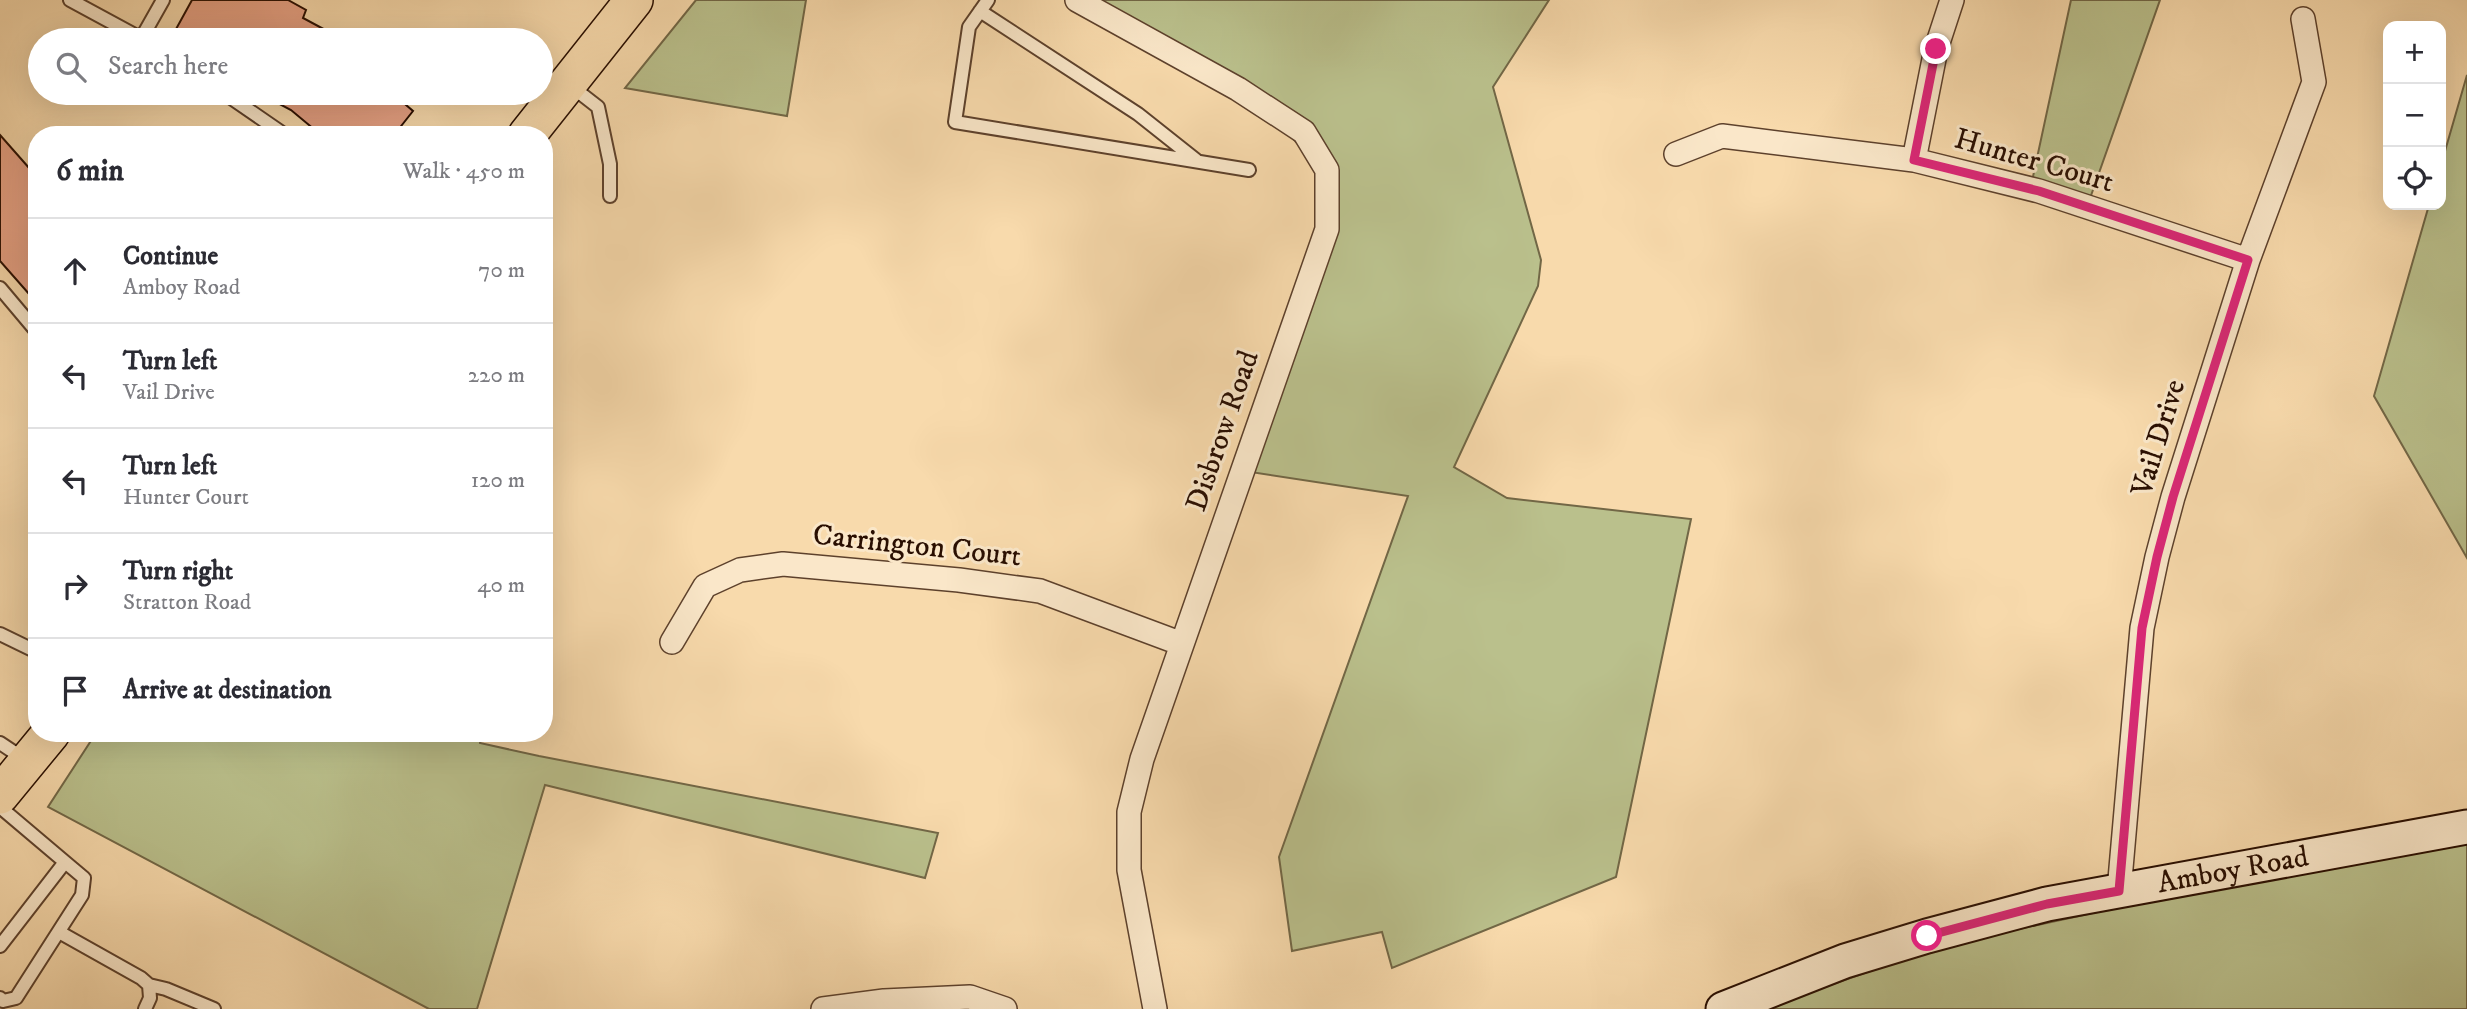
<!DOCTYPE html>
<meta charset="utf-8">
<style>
body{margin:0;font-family:"IM FELL DW Pica",serif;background:#f2f2f3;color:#2b2b33}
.controls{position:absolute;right:21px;top:21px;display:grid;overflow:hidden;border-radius:14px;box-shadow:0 7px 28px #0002}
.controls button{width:63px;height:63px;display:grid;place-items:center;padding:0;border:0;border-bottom:2px solid #e1e1e2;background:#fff;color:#2b2b33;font:35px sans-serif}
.stop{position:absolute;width:21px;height:21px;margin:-16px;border:5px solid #db2777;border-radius:50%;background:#fff}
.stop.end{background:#db2777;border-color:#fff;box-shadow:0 2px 7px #0008}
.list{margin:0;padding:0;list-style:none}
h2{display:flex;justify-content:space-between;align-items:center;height:91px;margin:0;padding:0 28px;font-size:30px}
h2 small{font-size:23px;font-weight:400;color:#7c7c81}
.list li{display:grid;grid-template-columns:46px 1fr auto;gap:21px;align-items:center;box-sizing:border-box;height:105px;padding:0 28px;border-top:2px solid #e1e1e2}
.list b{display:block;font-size:26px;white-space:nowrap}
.list p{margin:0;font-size:23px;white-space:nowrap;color:#7c7c81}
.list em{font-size:23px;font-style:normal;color:#7c7c81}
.icon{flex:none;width:38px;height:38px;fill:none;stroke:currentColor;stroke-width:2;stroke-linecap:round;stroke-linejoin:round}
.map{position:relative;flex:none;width:2467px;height:1009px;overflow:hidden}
.search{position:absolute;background:#fff;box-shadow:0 7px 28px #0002;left:28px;top:28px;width:525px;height:77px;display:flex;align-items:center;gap:18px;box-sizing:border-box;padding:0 24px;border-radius:38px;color:#7c7c81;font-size:26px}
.panel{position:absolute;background:#fff;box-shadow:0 7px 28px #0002;left:28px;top:126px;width:525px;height:616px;border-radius:28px}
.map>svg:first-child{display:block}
</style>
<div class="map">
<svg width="2467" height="1009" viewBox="0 0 2467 1009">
<rect width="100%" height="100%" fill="#f8daac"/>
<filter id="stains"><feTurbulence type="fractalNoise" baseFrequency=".00286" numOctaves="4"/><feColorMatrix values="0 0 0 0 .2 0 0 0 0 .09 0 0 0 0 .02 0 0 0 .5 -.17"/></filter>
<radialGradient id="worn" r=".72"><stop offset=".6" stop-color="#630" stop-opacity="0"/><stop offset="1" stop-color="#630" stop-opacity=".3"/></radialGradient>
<path fill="#bac08c" stroke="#726746" stroke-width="2" d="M696,0H806L787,116L625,88Z
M1072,0H1549L1493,87L1541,260L1538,286L1454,467L1507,498L1691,519L1616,877L1392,968L1382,932L1292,951L1279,857L1408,496L1244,471L1329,232L1330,179L1274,118Z
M2071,0H2160L2088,204L2031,186Z
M2467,75V558L2374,396L2429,205H2441V165Z
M96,733H481L480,743L539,756L938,833L925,878L545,785L477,1009H429L48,807Z
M2467,844V1009H1761L1945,945L2203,889Z"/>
<path fill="#e7a285" stroke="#290e01" stroke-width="2" d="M192,0H288L306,10L303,18L344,40H170Z
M259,93H392L413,111L394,135H321L291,110Z
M0,135L37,177V303L0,261Z"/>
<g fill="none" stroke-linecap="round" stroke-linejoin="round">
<defs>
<path id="lane" d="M70,0L144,40
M988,0L969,27L955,122L1249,170
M980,11L1138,114L1196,160
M141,39L163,0
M571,86L598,107L610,164V196
M224,93L285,135
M0,288L37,332
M0,634L37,652
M0,743L24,759
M0,807L65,862L0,946
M59,932L141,978L149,985L150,998L145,1009
M149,985L166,989L214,1009
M0,998L3,1001L16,998L82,895L84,878L65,862"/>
<path id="street" d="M1077,0L1238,89L1304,132L1327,170V229L1142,759L1129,812V870L1155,1009
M1676,154L1722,136L1914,160L2039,191L2248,260
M1914,160L1936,49L1952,0
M672,642L705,586L740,570L783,564L959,580L1040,591L1182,644
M2119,891L2142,628L2157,557L2173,497L2248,260L2314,82L2303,19
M823,1009L884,1001L970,997L1005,1009"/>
<g id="secondary">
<path id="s1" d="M1723,1009L1845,961L1927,936L2047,904L2467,827"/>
</g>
<path id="primary" d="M527,135L634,0
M0,795L51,733"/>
</defs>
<use href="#lane" stroke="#5d412c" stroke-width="16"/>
<use href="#street" stroke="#5d412c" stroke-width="26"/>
<use href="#secondary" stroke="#290e01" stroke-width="37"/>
<use href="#primary" stroke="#290e01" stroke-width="40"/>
<use href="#lane" stroke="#fae7c9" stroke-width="12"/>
<use href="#street" stroke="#fae7c9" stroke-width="23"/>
<use href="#secondary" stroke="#fae7c9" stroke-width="33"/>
<use href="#primary" stroke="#f8daac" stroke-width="37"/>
</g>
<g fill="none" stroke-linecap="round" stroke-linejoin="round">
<path stroke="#db2777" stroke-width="9" d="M1927,936L2047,904L2119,891L2142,628L2157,557L2173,497L2248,260L2039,191L1914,160L1936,49"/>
</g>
<g text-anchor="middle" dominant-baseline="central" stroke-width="6" stroke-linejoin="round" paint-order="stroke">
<g font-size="30" fill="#290e01" stroke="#fae7c9">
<text transform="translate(2034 161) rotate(16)">Hunter Court</text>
<text transform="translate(1223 431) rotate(-71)">Disbrow Road</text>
<text transform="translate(2159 438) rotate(-73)">Vail Drive</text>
<text transform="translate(917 546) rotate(6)">Carrington Court</text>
<text stroke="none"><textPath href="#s1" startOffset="530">Amboy Road</textPath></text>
</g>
</g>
<rect width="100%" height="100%" filter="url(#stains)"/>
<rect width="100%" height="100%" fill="url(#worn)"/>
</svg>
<div class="controls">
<button>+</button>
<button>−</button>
<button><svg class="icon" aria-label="locate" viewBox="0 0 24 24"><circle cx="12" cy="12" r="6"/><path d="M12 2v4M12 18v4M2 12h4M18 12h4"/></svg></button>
</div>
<div class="stop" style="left:1927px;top:936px"></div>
<div class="stop end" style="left:1936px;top:49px"></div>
<div class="search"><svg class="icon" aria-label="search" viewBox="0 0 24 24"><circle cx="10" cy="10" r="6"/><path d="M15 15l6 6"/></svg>Search here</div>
<section class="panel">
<h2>6 min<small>Walk · 450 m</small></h2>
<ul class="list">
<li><svg class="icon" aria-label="ahead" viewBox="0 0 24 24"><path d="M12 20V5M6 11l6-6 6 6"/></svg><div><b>Continue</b><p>Amboy Road</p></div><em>70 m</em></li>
<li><svg class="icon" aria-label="left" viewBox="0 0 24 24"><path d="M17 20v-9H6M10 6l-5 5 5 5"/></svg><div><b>Turn left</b><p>Vail Drive</p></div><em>220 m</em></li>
<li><svg class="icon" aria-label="left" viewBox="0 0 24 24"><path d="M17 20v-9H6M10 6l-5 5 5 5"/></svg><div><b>Turn left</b><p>Hunter Court</p></div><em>120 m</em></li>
<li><svg class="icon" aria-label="right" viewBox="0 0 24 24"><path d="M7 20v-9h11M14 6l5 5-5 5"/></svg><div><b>Turn right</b><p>Stratton Road</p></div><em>40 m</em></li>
<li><svg class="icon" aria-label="arrive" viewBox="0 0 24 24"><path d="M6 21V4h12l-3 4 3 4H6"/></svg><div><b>Arrive at destination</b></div></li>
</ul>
</section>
</div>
